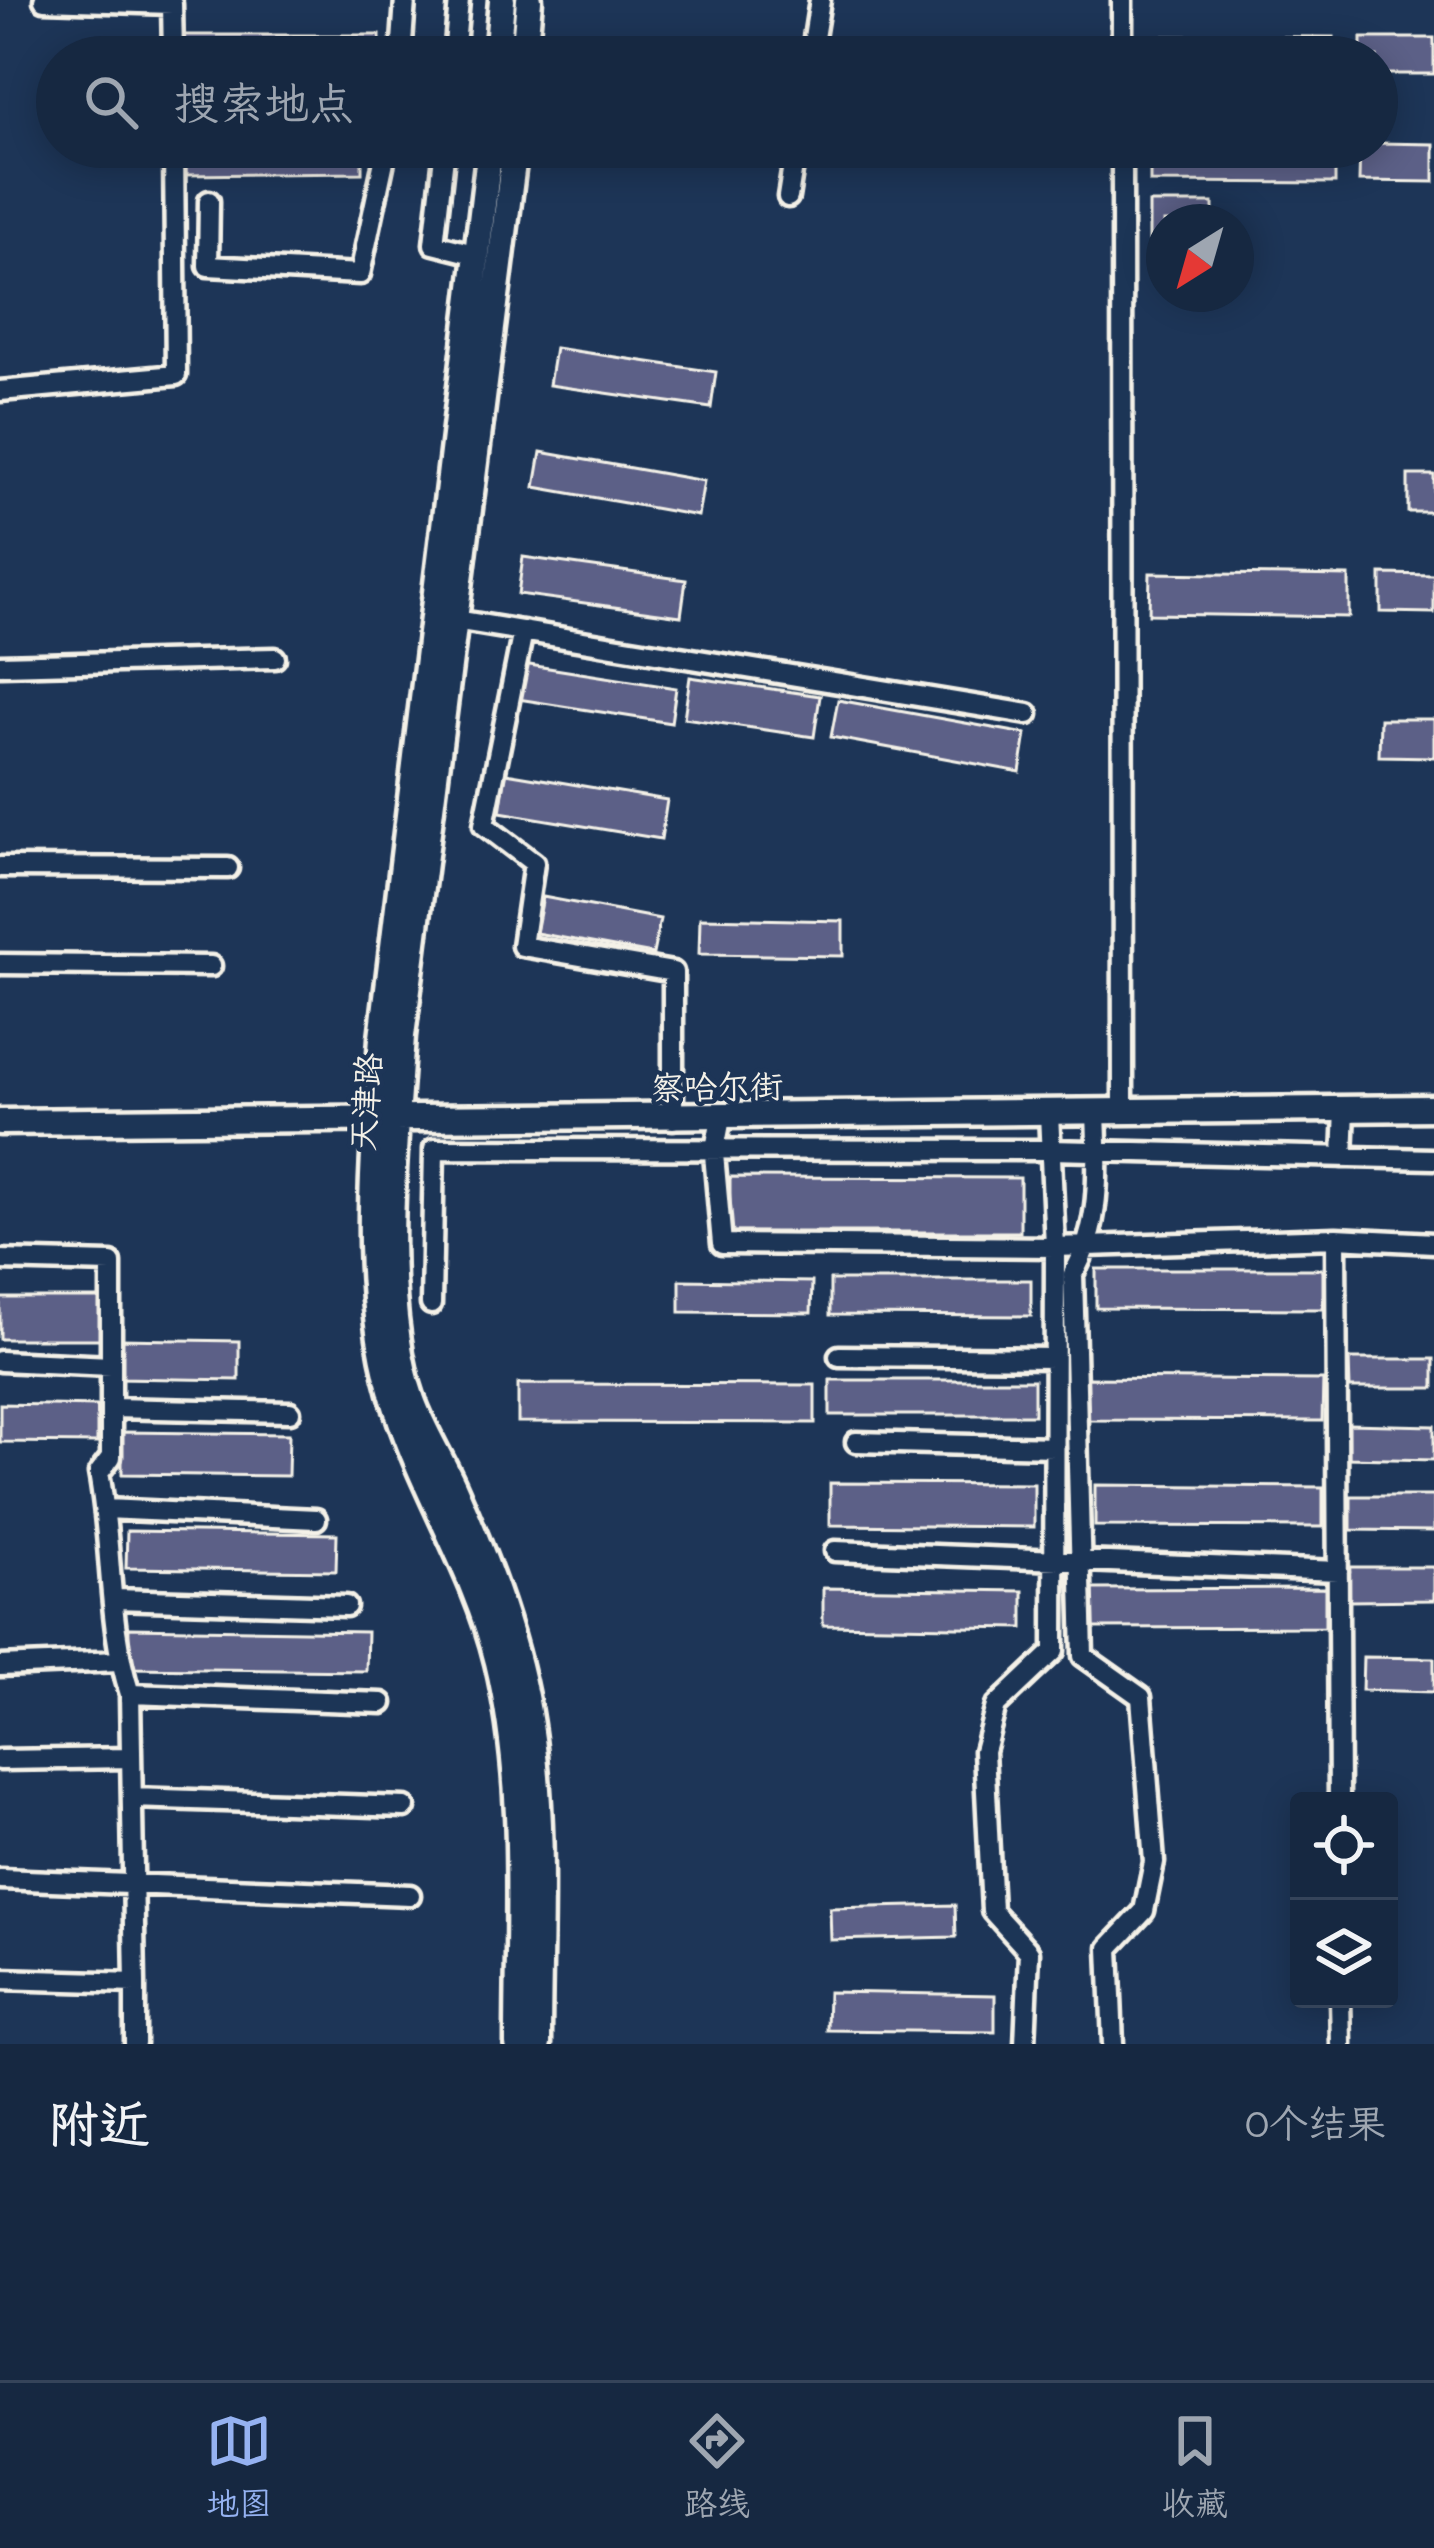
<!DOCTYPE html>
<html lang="zh">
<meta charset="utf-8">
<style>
body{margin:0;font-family:Mali,"LXGW WenKai TC",sans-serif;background:#23344c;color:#f1f3f6}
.controls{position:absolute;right:36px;bottom:36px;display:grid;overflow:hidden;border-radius:12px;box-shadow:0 6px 30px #0003}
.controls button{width:108px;height:108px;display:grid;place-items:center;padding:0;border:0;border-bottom:3px solid #35445a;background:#162841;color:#f1f3f6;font:60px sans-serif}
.compass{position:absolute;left:1146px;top:204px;width:108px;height:108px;border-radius:50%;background:#162841;box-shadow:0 6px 30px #0003;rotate:217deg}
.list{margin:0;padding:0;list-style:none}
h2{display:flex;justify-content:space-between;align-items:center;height:156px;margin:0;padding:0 48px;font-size:51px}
h2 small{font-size:39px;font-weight:400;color:#9ea6b1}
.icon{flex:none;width:66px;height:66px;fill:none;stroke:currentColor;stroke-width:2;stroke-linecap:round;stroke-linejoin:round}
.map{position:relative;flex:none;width:1434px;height:2044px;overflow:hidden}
.search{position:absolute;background:#162841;box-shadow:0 6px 30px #0003;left:36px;right:36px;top:36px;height:132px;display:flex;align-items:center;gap:30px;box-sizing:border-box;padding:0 42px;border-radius:66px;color:#9ea6b1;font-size:45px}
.sheet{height:336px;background:#162841}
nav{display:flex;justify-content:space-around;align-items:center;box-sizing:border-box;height:168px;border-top:3px solid #35445a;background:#162841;font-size:33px;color:#9ea6b1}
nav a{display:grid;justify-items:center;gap:6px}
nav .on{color:#95b2f1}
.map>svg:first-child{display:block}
</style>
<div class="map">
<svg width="1434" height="2044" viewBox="0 0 1434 2044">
<rect width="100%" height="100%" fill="#1d3557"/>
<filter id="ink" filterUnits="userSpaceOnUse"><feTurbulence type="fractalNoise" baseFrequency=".00833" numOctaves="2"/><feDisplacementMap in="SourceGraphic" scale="24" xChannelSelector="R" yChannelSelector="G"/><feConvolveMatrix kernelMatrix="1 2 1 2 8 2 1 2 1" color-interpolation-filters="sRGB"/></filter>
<g filter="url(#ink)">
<path fill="#5c6187" stroke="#f4f1e8" stroke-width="3" d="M179,35H380V57H179Z
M1151,36L1334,37V57H1151Z
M1361,38H1434V74H1377V57H1361Z
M1377,143L1434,144V182L1359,181L1360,147Z
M182,147H362V173L183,175Z
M1150,147H1335V183L1150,182Z
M1149,203H1213V222H1164V240H1149Z
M555,348L716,372L711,408L549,385Z
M541,452L704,481L698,516L535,487Z
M1408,475H1434V512H1408Z
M523,557L686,580L681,616L518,594Z
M1150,573L1349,576V617L1149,614Z
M1381,574L1434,575V613L1381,612Z
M523,664L676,688L671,723L518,699Z
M690,677L820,696L814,737L684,718Z
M838,700L1026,734L1020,772L831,737Z
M1380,719H1434V757L1379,756Z
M506,773L667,800L661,839L500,812Z
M543,897L660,919L653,954L536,933Z
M700,918L843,921V956L699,954Z
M730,1177L1020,1178V1232H730Z
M1096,1269H1323V1309L1096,1308Z
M680,1280L812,1282L811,1313L680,1312Z
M830,1280H1031V1316L830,1315Z
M0,1298H100V1339H0Z
M118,1339L239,1341V1380L117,1378Z
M1349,1359H1434V1388H1350Z
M1087,1378L1323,1380L1322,1421L1087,1420Z
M830,1380H1034V1415H830Z
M518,1384L815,1385V1423L518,1422Z
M0,1404L97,1406V1443L0,1442Z
M1348,1424L1434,1426V1460L1347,1458Z
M122,1432L289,1434L288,1476L122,1474Z
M830,1483L1034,1484V1527L830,1525Z
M1095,1485L1323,1487V1527L1095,1526Z
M1351,1496H1434V1531L1351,1530Z
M127,1531L337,1534L336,1571L126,1568Z
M1348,1567H1434V1600L1348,1601Z
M823,1588L1023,1591V1628L823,1625Z
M1325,1588V1627L1092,1628V1589Z
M129,1628L367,1632L366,1671L128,1668Z
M1363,1657L1434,1658V1692L1362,1690Z
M955,1905L956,1937L831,1940L830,1908Z
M828,1992L995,1995V2032L827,2030Z"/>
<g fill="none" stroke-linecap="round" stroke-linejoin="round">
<defs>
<path id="minor" d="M44,0L172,4L173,57
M1122,0V57
M401,57L405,0
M454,57L459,0
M811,57L820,0
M445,147L434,244L478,255
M1122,147L1123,1112
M788,197L796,147
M209,201L208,266L360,274L387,147
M0,391L176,375L174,147
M455,620L1028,714
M523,631L484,825L534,863L522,946L673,972V1119
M0,665L275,658
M0,867L228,868
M0,964L211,966
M1096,1113C1098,1167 1102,1225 1073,1274L1083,1656L1141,1697L1154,1862L1144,1911L1109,1948L1113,2044
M721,1118L714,1154L722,1244L1055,1247L1336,1238L1434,1243
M1343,1157L1345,1109
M1336,1238L1339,1801
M0,1260L111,1263V1457L99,1473C113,1546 107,1624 130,1694L135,1983
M431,1304L434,1149L1050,1150L1434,1159
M839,1356L1054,1358
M0,1361L111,1366
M111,1408L290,1412
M856,1442L1054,1447
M106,1509L316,1519
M835,1551L1338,1571
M115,1599L346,1606
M0,1666L119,1661
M130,1694L382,1703
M0,1760L131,1758
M132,1798L405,1807
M0,1879L410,1895
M0,1979L135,1983V2044
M1340,1999L1341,2044
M1025,2044L1029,1952L992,1911L984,1751L996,1706L1054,1651L1055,1247L1049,1113"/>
<path id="tertiary" d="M497,57L502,0
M524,57L529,0
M490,147L382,1038C374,1158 358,1292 397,1409C425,1496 476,1572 498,1662C528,1786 518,1918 518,2044
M515,147L402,1036C395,1141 377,1300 412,1400C423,1431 442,1460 455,1490C488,1565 518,1644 530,1725C546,1830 538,1938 538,2044
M0,1122L1434,1108"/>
</defs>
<use href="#minor" stroke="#f4f1e8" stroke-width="27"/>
<use href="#tertiary" stroke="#f4f1e8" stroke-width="33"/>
<use href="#minor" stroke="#1d3557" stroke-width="18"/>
<use href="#tertiary" stroke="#1d3557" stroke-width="24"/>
</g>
</g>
<g text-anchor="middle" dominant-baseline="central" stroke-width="9" stroke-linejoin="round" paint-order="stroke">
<g font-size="33" fill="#f4f1e8" stroke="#1d3557">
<text transform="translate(717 1085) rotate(-1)">察哈尔街</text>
<text transform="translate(364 1102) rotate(-86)">天津路</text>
</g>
</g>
</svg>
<div class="controls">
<button><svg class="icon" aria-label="locate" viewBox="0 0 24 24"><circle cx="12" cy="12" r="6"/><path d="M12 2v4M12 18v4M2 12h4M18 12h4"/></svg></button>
<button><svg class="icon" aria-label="layers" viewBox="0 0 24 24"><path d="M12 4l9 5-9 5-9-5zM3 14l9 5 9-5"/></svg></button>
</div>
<svg class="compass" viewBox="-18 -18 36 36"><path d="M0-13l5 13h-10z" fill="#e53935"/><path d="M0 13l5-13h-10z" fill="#9ea6b1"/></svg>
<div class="search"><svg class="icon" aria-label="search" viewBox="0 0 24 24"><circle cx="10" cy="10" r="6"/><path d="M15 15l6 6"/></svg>搜索地点</div>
</div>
<section class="sheet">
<h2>附近<small>0个结果</small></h2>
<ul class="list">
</ul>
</section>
<nav>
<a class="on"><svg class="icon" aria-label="map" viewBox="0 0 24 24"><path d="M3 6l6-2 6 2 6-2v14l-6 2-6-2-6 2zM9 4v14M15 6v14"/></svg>地图</a>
<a><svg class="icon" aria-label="directions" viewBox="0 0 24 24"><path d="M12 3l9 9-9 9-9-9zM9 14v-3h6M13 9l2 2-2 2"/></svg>路线</a>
<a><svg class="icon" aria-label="saved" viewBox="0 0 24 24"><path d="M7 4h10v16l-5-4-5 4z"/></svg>收藏</a>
</nav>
